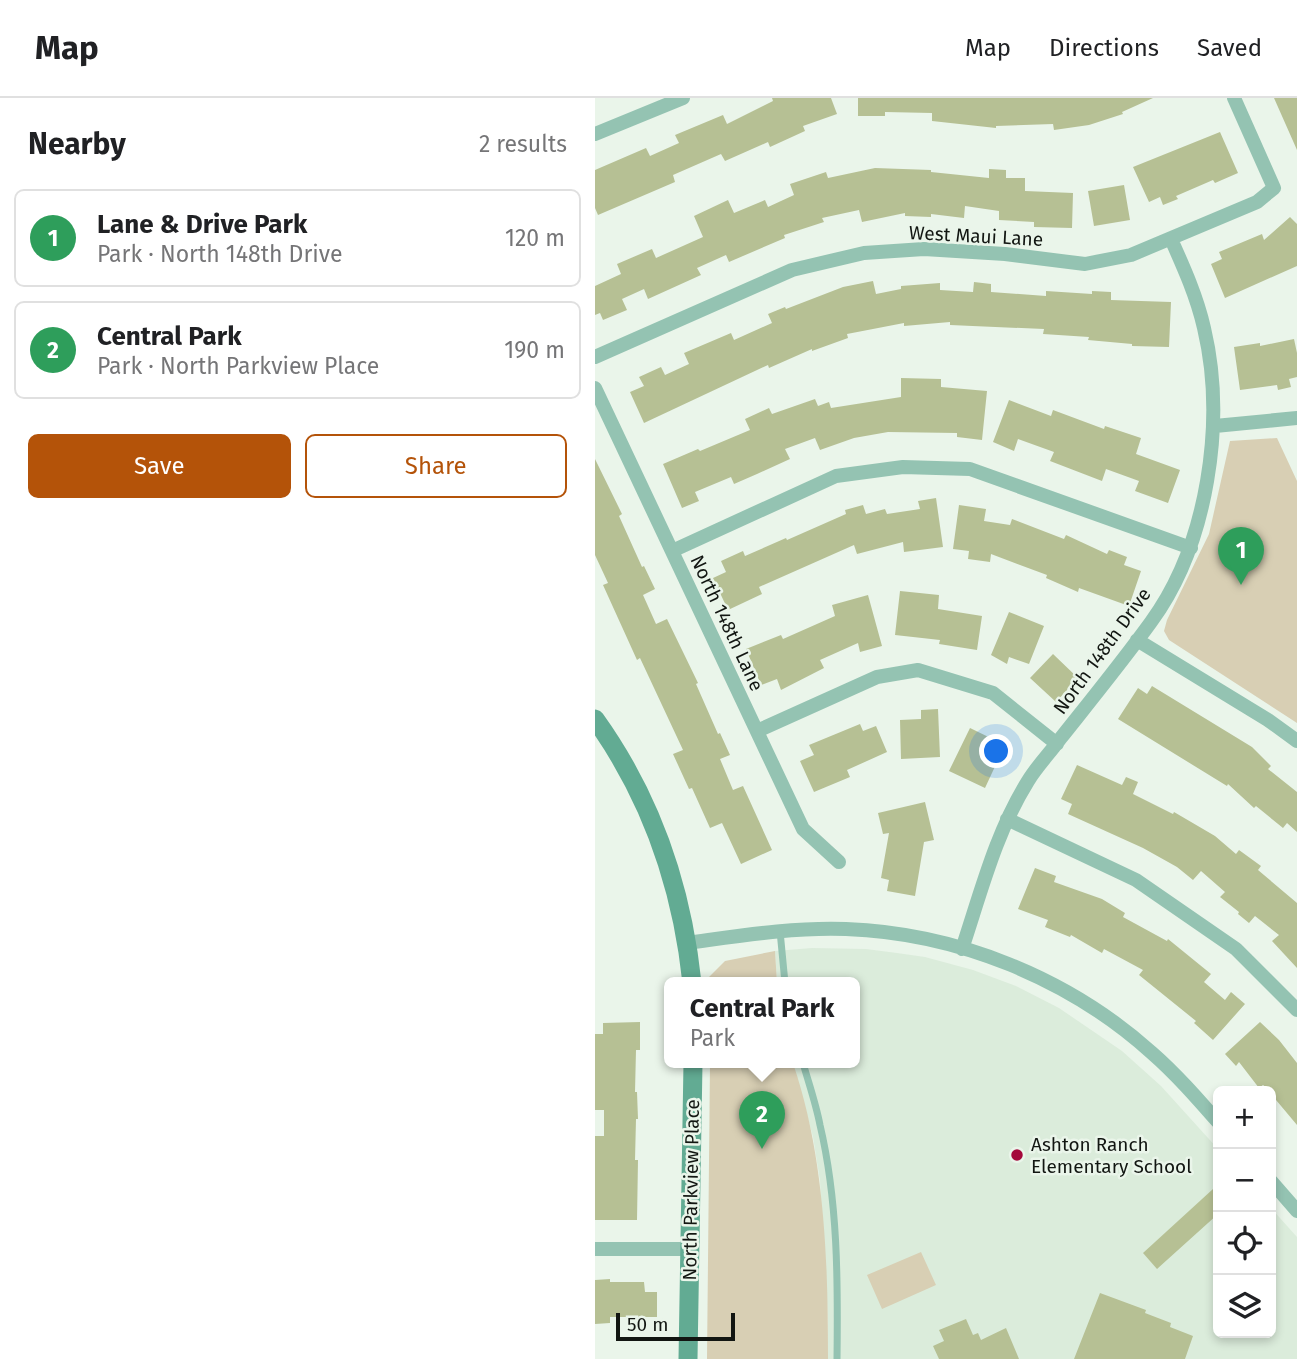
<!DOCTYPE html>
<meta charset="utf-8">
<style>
body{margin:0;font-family:"Fira Sans",sans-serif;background:#f2f2f2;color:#202124}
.controls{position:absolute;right:21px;bottom:21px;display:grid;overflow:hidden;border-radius:10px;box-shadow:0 4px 10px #0003}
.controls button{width:63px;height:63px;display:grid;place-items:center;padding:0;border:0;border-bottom:2px solid #e0e0e0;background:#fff;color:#202124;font:35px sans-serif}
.scale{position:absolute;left:21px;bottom:18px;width:119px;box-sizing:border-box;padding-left:7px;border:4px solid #121612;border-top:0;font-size:19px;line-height:24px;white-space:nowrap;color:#121612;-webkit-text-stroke:5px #eaf5ea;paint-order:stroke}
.you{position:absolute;left:402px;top:654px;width:24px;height:24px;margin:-18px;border:5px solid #fff;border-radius:50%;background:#1a73e8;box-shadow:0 0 0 10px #1a73e833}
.badge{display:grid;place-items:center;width:46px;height:46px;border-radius:50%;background:#b45309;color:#fff;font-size:23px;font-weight:700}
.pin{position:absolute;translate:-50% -58px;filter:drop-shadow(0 2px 4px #0008)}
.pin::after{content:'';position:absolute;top:37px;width:24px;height:21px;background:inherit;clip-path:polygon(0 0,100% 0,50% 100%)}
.popup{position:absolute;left:69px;top:879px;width:196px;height:91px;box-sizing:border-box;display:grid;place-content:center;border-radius:10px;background:#fff;filter:drop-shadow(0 2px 5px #0005);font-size:23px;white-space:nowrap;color:#757577}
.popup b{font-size:26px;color:#202124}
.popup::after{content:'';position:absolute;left:50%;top:100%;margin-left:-14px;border:14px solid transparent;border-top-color:#fff}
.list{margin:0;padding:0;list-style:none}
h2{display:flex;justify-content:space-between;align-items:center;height:91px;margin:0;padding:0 28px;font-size:30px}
h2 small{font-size:23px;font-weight:400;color:#757577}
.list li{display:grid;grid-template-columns:46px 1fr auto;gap:21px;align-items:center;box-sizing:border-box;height:98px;margin:0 14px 14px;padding:0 14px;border:2px solid #e0e0e0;border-radius:10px}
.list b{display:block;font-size:26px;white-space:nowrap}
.list p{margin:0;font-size:23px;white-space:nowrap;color:#757577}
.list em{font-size:23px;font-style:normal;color:#757577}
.actions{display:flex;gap:14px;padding:21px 28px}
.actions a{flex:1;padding:16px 0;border:2px solid #b45309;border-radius:10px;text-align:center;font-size:24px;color:#b45309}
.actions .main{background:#b45309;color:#fff}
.icon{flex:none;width:38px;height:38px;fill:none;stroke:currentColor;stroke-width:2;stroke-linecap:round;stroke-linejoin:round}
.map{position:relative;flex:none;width:702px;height:1261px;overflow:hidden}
header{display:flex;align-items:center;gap:42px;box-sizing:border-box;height:98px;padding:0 35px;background:#fff;border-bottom:2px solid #e0e0e0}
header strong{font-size:33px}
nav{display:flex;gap:38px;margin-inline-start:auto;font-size:24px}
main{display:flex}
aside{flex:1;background:#fff}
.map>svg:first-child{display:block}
</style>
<header>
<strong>Map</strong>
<nav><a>Map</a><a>Directions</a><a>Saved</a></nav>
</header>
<main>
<aside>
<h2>Nearby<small>2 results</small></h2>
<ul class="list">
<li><span class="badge" style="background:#2e9e5b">1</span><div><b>Lane &amp; Drive Park</b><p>Park · North 148th Drive</p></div><em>120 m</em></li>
<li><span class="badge" style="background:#2e9e5b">2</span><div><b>Central Park</b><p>Park · North Parkview Place</p></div><em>190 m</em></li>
</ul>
<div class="actions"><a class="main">Save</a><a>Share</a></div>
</aside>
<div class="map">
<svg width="702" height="1261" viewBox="0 0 702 1261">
<rect width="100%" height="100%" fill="#eaf5ea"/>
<path fill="#dbecdb" d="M217,850L271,851L302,855L330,859L378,872L421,888L464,910L527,953L566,988L623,1051V1235H676V1110L702,1139V1261H233V1221L225,1083L218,1039L198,965H260V885H182L180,853Z"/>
<path fill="#d8cfb4" d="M682,340L702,383V625L574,542L569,533L572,522L614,436L635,343Z
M180,853L182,885H114V879L130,863Z
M115,965H198C230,1060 233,1162 233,1261H112Z
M326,1154L341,1187L287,1211L272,1177Z"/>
<path fill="#b6c094" d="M177,0H236L242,16L208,28L210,33L175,49L173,44L130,63L126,56L78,77L80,84L3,117L0,110V72L51,50L55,58L84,45L80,37L128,17L132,26L178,3Z
M263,0H558L527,14L528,16L494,27L459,32L458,26L401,28V30L337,23V15L290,14V18H263Z
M679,0H702V52Z
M625,34L643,75L620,85L618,82L581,98L583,101L568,107L565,99L554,104L538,69Z
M280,70L336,72V74L394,80V71L411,72V80H430V93L478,95L477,130L439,129V124L404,122V113L370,108L369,120L336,116V119L310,118V115L267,124L264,112L227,120L229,124L189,137L190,140L134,164L131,157L102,170L106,177L53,201L49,191L27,201L32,212L8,222L5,215L0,217V188L26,176L22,166L57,151L61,160L108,139L99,118L133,102L139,115L170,102L173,109L199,97L195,86L231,74L233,80Z
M529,87L535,122L499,128L493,93Z
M695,119L702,126V168L630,200L616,166L627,161L624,154L667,136L669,142Z
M278,183L281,196L306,191V188L345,185V192L378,194L379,184L396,186V194L451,198V193L497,196V193L516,194V202L576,204L574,249L537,248V246L493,242L494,239L448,236L449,231L355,227V224L309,228V225L252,236L253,240L217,253V251L174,270L173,267L49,325L35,294L49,288L44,279L66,269L70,277L94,266L89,255L136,235L139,242L177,225L173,216L190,209L191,211L248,189Z
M699,241L702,255V279L694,281L696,289L683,292L682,287L645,292L639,249L665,245V248Z
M306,280L346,281V289L392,293L387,342L362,339V335L293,334L259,340L225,352L220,340L190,351L195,361L162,376L139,386L136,379L100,394L104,403L87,410L68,366L103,351L105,353L155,332L150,321L174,310L177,316L220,301L223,308L234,304L236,310L306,299Z
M414,302L456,318L458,312L509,331L510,328L546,340L541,356L585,372L573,405L540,393L544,383L511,371L507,383L455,363L459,354L423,341L419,353L398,344Z
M0,361L27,416L24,418L47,469L49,468L60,491L48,497L61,526L72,521L103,585L101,586L123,636L125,635L135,657L125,661L138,692L148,688L177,752L146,766L127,725L115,730L97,690L94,691L78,656L88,652L45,560L42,562L8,487L13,485L0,457Z
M341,400L348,449L309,454L308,444L262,456L259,447L164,489L167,496L133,512L118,480L131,474L126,463L148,453L150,458L191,440L192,442L251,416L250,412L268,407L271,416L290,411L292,416L325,411L323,403Z
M364,407L391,411L389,423L415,427L417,421L469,441L471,437L512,456L514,452L532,459L529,467L546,473L534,508L484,490L483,494L451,480L452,477L396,456L395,464L373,461L374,453L358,451Z
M305,493L344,497L343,511L387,518L382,552L344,546L345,542L300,537Z
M273,497L287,548L265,554L263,545L225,562L229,570L186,592L182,581L166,587L151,551L186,537L188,541L240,518L237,507Z
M414,514L449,528L434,566L414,559L412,566L396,557Z
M458,556L483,580L461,604L435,580Z
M557,588L657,649L676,668L673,671L702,694V734L692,725L688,730L661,708L659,710L633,686L632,688L523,621L543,590L552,596Z
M343,611L345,659L306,661L305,622L326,621V612Z
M265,626L268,633L281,628L292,654L252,672L255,679L219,694L205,663L219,657L214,647Z
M375,630L410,647L390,690L354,673Z
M482,667L527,687L531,679L543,684L538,696L578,716L579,714L620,738L641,756L644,752L666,768L663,772L702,805V870L677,843L684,837L660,818L654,825L643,816L644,814L625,799L630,794L606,773L598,782L582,769L548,750L473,716L477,706L466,701Z
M330,704L339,742L329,744L320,798L292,793L294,782L286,780L294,735L288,736L283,715Z
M440,770L461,778L459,784L507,801L530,815L528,819L572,843L573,841L616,876L609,884L630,902L636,894L650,906L618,942L599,925L601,923L544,877L548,872L509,851L507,855L476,837L475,839L450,829L453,822L423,811Z
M45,924V952H41L40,994H42L43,1021H41L40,1062H43L42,1122H0V1038H9V1012H0V936H8V925Z
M665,924L684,942L702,965V1027L676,996V993L668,987L664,990L644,964L641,968L630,956Z
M618,1091L623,1098V1116L562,1171L548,1155Z
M15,1181V1184H49L50,1194H62V1219H15V1225L0,1226V1182Z
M505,1195L551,1212L550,1215L576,1225L575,1229L598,1238L590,1261H479Z
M371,1221L378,1237L383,1235L386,1242L411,1230L424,1261H344L338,1248L349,1243L344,1232Z"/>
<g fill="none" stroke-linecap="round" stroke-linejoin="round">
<path stroke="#94c3b2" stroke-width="7" d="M185,833L190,885
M208,965C214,986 221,1006 225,1027C243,1103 243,1184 242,1261"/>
<path stroke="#94c3b2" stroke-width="14" d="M0,36L88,0
M0,259L197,172L269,155L329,151L410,156L490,166L536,157L662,104L679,90L639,0
M0,290L208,731L244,764
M620,328L702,320
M77,453L241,378L308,369L375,371L596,450
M542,542L673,622L702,643
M162,633L282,579L323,572L398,595L462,646
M412,721L541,782L641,851L702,912
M92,845C144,838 198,829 251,831C362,835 474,880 557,955C581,976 602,1000 623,1024
M367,851C386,794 401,734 433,683C442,668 455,655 465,641C496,602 527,564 556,524C613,446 631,323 609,230C602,199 589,170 576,141
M676,1083L702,1113
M0,1151H96"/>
<path stroke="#62ab93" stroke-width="19" d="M0,621C56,699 87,790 97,885
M93,1261L98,965"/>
</g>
<circle fill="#a4093b" stroke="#eaf5ea" stroke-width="2.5" cx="422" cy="1057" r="7"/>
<g text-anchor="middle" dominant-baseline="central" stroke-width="5" stroke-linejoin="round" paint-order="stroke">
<g font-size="19" fill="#121612" stroke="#eaf5ea">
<text transform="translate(381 138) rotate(3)">West Maui Lane</text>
<text transform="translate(132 525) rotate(65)">North 148th Lane</text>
<text transform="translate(507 553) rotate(-54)">North 148th Drive</text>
<text transform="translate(96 1092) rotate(-89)">North Parkview Place</text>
</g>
<g font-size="19" fill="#121612" stroke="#eaf5ea" text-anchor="start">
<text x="436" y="1046">Ashton Ranch<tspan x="436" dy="22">Elementary School</tspan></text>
</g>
</g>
</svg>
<div class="controls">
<button>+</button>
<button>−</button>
<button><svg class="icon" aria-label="locate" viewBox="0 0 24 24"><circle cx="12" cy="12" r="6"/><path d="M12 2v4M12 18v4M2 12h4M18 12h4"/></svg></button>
<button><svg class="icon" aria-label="layers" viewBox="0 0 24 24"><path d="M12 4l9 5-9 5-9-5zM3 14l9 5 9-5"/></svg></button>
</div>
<div class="scale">50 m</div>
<div class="you"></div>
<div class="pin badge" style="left:646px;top:487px;background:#2e9e5b">1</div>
<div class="pin badge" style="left:167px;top:1051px;background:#2e9e5b">2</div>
<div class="popup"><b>Central Park</b>Park</div>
</div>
</main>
